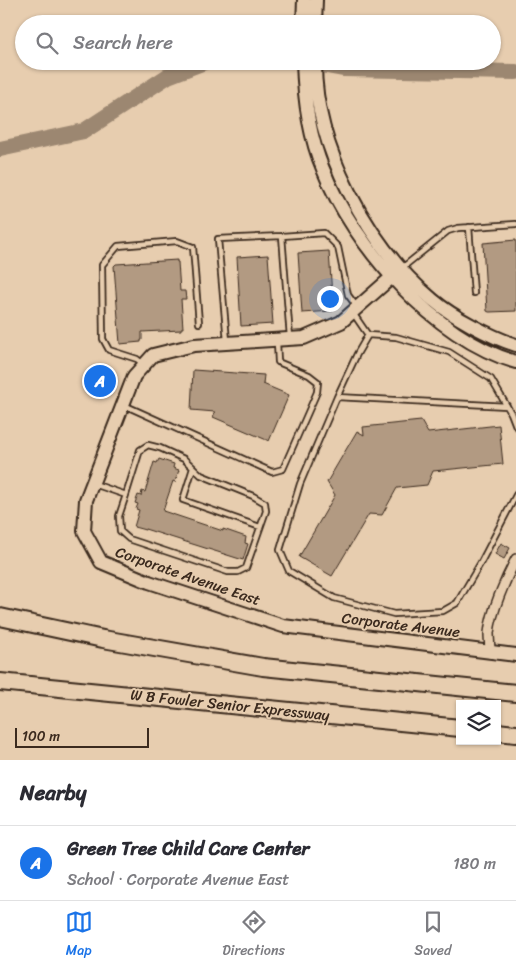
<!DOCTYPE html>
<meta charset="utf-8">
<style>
body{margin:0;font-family:Sriracha,sans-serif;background:#f2f2f3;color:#2b2b33}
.controls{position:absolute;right:15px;bottom:15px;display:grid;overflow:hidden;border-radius:0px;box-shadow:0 1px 4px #0004}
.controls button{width:45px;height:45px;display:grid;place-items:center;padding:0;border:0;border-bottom:1px solid #e1e1e2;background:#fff;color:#2b2b33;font:25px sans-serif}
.scale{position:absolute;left:15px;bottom:12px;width:134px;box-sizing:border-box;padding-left:5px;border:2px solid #3b2a1e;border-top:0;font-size:14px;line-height:18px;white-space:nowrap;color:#3b2a1e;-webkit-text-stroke:4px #e7cdaf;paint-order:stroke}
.you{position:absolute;left:329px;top:298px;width:18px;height:18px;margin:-12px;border:4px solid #fff;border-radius:50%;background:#1a73e8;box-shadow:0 0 0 8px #1a73e833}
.badge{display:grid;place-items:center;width:32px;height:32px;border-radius:50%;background:#1a73e8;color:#fff;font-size:16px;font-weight:700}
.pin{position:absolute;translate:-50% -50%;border:2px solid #fff;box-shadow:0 1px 5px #0006}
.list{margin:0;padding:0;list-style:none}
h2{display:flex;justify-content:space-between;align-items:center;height:65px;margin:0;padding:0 20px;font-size:21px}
h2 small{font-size:16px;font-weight:400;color:#7c7c81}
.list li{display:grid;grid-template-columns:32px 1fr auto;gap:15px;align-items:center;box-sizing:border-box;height:75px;padding:0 20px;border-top:1px solid #e1e1e2}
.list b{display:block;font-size:19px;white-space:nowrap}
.list p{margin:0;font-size:16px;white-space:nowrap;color:#7c7c81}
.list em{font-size:16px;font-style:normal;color:#7c7c81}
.icon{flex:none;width:28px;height:28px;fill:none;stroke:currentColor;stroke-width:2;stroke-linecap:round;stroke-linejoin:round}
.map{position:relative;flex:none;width:516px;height:760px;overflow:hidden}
.search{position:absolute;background:#fff;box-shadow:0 1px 4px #0004;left:15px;right:15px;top:15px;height:55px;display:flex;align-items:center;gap:12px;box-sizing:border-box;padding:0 18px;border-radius:28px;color:#7c7c81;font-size:19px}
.sheet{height:140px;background:#fff}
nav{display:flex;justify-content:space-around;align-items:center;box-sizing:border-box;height:70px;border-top:1px solid #e1e1e2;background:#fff;font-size:14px;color:#7c7c81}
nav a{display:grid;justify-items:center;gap:2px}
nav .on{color:#1a73e8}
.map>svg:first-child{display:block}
</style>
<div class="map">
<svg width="516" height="760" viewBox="0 0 516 760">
<rect width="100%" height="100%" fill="#e7cdaf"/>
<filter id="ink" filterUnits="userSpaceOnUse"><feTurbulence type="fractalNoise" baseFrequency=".02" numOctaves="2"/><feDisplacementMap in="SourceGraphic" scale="10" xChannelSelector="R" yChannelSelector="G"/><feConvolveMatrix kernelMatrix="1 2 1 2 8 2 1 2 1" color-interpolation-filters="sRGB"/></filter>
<g filter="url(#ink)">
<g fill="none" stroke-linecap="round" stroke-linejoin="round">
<path stroke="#9c8771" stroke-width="16" d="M300,61L343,69L516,72
M0,149L84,131L168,76L207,61"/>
</g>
<path fill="#b29a82" stroke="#3b2a1e" d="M516,240V311L489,312L487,311L483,243Z
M329,251L333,311L302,313L298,253Z
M268,255L273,324L241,326L237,257Z
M177,260V262H178L180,291H185L186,299H181L183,328H181V330L142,332V340H141V342L120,344L114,266L116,264Z
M193,370L264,375L263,384L289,395L269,441L213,417L215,412L191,410Z
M421,421L428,433L499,425L503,464L433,471L427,485L397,488L382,515L369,514L332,576L299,557L335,495L327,482L357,431L364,435L363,427Z
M159,459L174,464L173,468L179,470L175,482L173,481L163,511L223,531V529L246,537L245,543L248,544L243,560L145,529V530L134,527L139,510L136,509L138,504L135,503L138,495L141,496L142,491L145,492L154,462L157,463Z
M501,543L510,548L504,559L495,554Z"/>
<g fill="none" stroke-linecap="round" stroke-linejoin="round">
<defs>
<path id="lane" d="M469,227L474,293
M402,268L448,231L458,228L516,224
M353,313L368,335
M368,335L357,354L337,397L300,484L280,550L289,571L334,598L394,614L443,611L457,603L480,564L516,495
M368,335L396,337L449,352L491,379L511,413L516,426
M290,337L282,236L324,233L338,247L348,295L357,307
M227,341L218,239L282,236
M143,364L137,359L109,350L103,339L102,265L118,246L177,241L193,247L199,323
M337,397L507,406
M124,405L272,472L283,469L317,392L318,382L309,375L278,362L277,342
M193,468L183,500L260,527
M94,484L126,495L119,516L120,531L129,539L228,572H238L246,568L266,511L265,503L253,496L201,475L184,459L160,448L148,445L140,450L126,495"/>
<path id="street" d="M490,653C490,646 489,639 489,633C491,612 506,578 516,559"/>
<path id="secondary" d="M303,24L304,0
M315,24L316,0
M303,61C304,97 309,136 323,169C353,246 435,339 516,362
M315,61C314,147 368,246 433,300C453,317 491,337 516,345
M401,269L341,322L304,338L194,345L153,355L134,376L86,500L84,531L101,562L149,582L283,626L516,655"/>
<path id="highway" d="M0,617L103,639L263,667L516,693
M0,682L460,728
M497,732L516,734"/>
</defs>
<use href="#lane" stroke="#3b2a1e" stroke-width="8"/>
<use href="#street" stroke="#3b2a1e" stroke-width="12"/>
<use href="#secondary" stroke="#3b2a1e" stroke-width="16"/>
<use href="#highway" stroke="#3b2a1e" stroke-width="20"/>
<use href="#lane" stroke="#e7cdaf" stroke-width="4.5"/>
<use href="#street" stroke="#e7cdaf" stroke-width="9"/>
<use href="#secondary" stroke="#e7cdaf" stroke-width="12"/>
<use href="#highway" stroke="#e7cdaf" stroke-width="16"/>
</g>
</g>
<g text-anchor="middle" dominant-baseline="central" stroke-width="4" stroke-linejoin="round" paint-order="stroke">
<g font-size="15" fill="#3b2a1e" stroke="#e7cdaf">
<text transform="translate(188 576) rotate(19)">Corporate Avenue East</text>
<text transform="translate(401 625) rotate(7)">Corporate Avenue</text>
<text transform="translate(230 705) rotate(6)">W B Fowler Senior Expressway</text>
</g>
</g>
</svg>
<div class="controls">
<button><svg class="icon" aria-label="layers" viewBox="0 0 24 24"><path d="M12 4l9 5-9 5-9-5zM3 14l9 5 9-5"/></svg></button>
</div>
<div class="scale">100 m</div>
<div class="you"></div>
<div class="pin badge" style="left:100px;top:381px">A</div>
<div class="search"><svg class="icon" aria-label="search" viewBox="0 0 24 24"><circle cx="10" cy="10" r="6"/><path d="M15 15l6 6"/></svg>Search here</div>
</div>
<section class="sheet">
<h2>Nearby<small></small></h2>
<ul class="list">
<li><span class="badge">A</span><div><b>Green Tree Child Care Center</b><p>School · Corporate Avenue East</p></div><em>180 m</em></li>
</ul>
</section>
<nav>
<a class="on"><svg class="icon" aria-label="map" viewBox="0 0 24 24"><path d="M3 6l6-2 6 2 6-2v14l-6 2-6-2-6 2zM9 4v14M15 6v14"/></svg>Map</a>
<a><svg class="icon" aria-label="directions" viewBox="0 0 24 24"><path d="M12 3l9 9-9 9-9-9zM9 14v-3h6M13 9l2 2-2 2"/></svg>Directions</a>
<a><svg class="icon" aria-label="saved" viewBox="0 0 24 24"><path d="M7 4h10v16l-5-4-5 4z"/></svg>Saved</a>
</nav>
